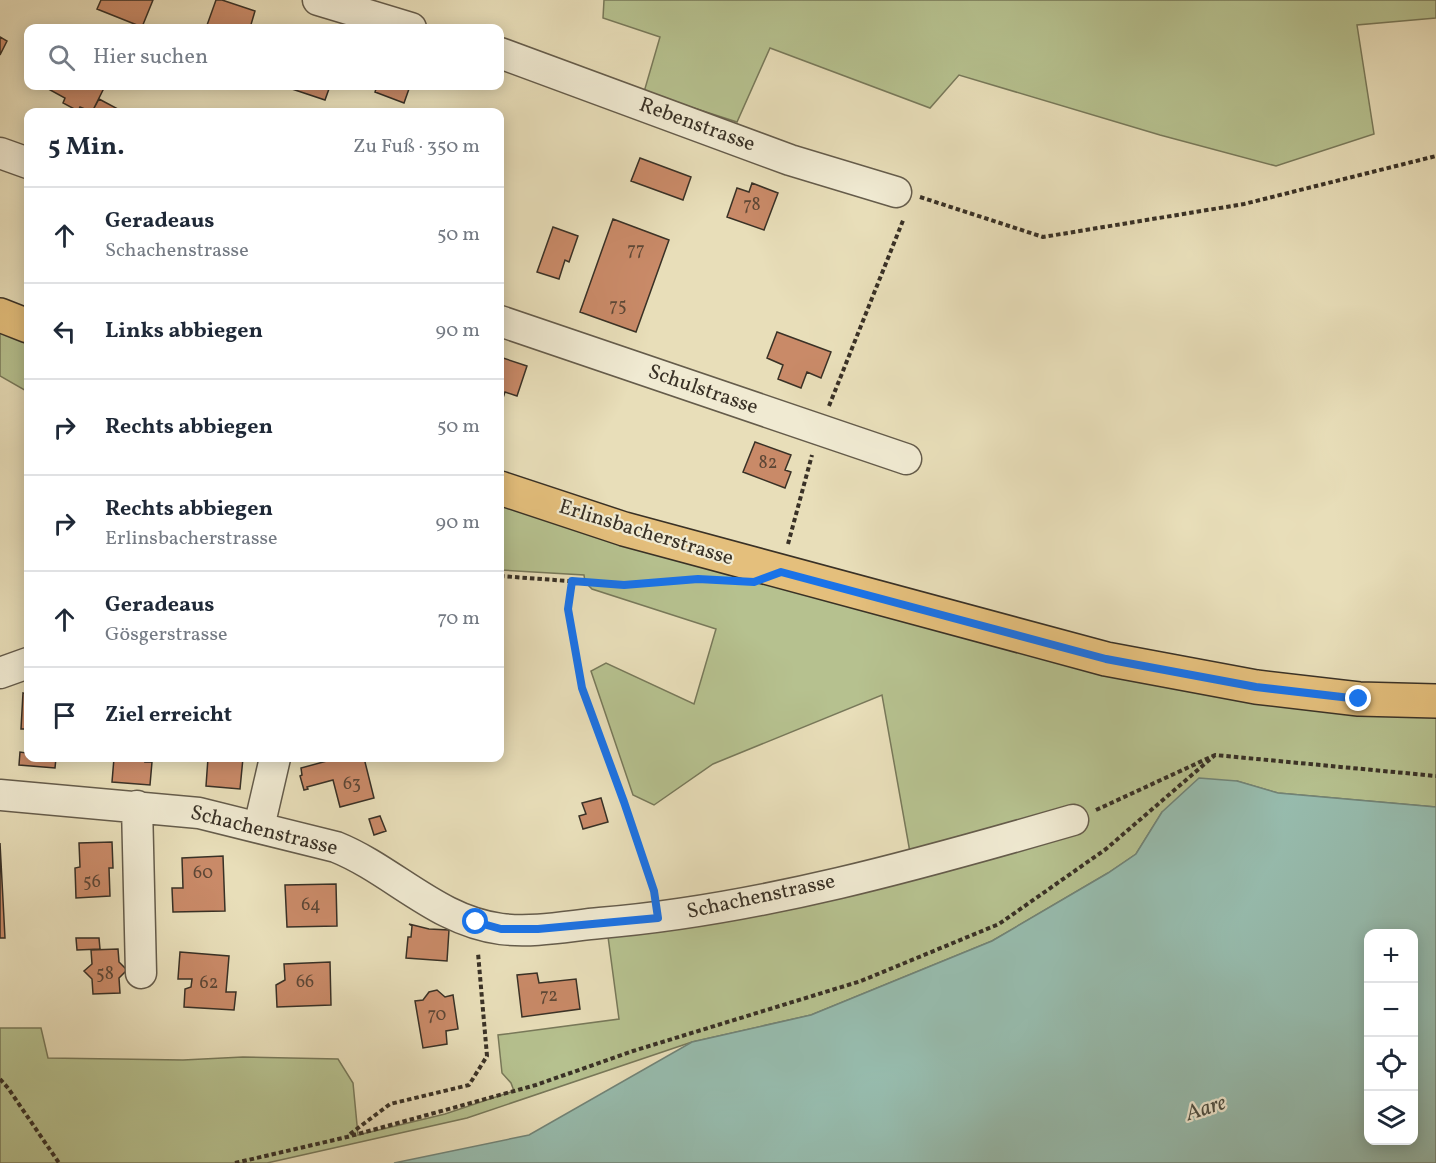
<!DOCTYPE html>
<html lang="de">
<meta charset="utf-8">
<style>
body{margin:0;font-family:Vollkorn,serif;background:#f6f6f7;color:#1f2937}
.controls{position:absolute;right:18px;bottom:18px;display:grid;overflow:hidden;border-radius:12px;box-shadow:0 3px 15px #0003}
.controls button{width:54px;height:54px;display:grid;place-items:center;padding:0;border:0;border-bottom:2px solid #e0e1e3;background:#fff;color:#1f2937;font:30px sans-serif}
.stop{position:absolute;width:18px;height:18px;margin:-14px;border:4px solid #1a73e8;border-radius:50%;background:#fff}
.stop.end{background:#1a73e8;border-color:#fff;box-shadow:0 2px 6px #0008}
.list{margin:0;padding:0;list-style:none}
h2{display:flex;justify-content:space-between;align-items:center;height:78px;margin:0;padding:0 24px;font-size:26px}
h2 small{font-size:20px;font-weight:400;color:#747a83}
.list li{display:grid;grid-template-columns:39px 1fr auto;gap:18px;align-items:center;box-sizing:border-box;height:96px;padding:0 24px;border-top:2px solid #e0e1e3}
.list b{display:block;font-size:22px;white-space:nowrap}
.list p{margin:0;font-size:20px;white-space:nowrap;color:#747a83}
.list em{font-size:20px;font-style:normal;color:#747a83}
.icon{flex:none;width:33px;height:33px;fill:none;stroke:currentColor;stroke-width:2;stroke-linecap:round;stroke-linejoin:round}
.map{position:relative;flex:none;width:1436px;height:1163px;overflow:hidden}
.search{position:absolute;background:#fff;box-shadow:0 3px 15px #0003;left:24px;top:24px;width:480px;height:66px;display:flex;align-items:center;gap:15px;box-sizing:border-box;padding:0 21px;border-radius:12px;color:#747a83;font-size:22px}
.panel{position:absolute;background:#fff;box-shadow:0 3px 15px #0003;left:24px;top:108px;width:480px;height:654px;border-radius:12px}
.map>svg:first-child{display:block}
</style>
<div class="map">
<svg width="1436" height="1163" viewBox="0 0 1436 1163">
<rect width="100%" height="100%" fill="#e8deb9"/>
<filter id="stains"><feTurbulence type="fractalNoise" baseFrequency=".00333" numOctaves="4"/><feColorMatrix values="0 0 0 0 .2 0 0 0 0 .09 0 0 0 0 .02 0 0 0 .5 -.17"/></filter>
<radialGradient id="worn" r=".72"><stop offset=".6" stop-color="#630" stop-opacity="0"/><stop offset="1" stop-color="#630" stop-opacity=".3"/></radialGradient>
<path fill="#b6c18f" stroke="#78795a" stroke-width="1.5" d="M604,0H1436V18L1357,25L1374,134L1276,166L1160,135L959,75L930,108L770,48L737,122L644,92L660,37L603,18Z
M0,327L28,337V392L0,376Z
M500,499L705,563L1436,709V807L1278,793L1237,781L1162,812L1136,854L1108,873L992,941L811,1015L692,1042L467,1118L267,1163H0V1028H41L48,1058L183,1060L243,1057L338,1059L353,1083L358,1135L445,1114L514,1091L511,1083L502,1073L498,1035L619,1019L607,929L911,858L882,695L713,764L654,805L633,795L591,671L606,663L694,704L716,629L592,589L585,582L584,575L500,570Z"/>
<path fill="#97bcae" stroke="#718478" stroke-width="1.5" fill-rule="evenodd" d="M1199,778L1237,781L1278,793L1436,807V1163H394L529,1135L692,1042L811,1015L992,941L1108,873L1136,854L1162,812ZM1368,934H1414V1140H1368Z"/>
<path fill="#c98a68" stroke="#393126" stroke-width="1.5" d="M101,0H153L142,27L97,9Z
M216,0H222L255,11L250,28H206Z
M0,37L7,41L0,55Z
M43,86H105L92,112L80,107L78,111L63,103L65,98Z
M283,86H330L325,100Z
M377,86H410L404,103L375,92Z
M99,99L118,109L117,112H92Z
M640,158L691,177L683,200L631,181Z
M752,183L778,193L764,230L727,217L737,188L749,192Z
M613,219L669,240L636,332L580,312Z
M553,227L578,236L569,262L565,260L559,279L537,272Z
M777,332L831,352L821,378L807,372L801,388L778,379L783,365L767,358Z
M500,357L527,366L517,396L505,392L501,404H500Z
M755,442L791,455L785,470L791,472L785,488L743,472Z
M23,693L28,694V729H21Z
M28,729V758H56L55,768L19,765L20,752L26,753Z
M114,758H146L145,762H152L150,785L112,782Z
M208,758H243L240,789L206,786Z
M338,758H364L374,798L340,807L333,780L307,787L308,789L304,790L300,776L302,775L301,768Z
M601,798L608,822L583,829L579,816L586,814L582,803Z
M380,816L386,831L374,835L369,819Z
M112,842L113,868H109L110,896L76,898L75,868L80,867L79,843Z
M0,843L5,938H0Z
M223,856L225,911L173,912L172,888H183L182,858Z
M336,884L337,926L287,927L285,885Z
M409,924L429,929L449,930L447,961L406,958L408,937H411L412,926Z
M76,938H99L100,949L77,950Z
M118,949L119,962L127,970L119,978L120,993L93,994L92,979L84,971L92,964L91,950Z
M180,952L229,956L226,992H236L234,1010L184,1007L185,989L191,987L192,979H178Z
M330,962L331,1005L277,1007L276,985L285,980L284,964Z
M537,973L539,983L576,979L580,1009L522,1017L517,975Z
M437,990L445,997L453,995L458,1029L446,1031L447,1044L423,1048L415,1001L423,1000L429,992Z"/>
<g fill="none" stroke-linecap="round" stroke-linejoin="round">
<defs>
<path id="minor" d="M318,0L411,28
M500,53L790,160L896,192
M0,153L28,163
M500,321L906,459
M0,673L28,663
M0,795L199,813L336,847C393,870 437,921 501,929C534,933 568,926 600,923C758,910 921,864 1073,820
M137,806L141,973
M259,827L275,758"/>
<path id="major" d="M0,315L28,326
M500,488L624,529L1106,659L1256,687L1359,699L1436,701"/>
</defs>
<use href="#minor" stroke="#655c4b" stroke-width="33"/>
<use href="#major" stroke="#393126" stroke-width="36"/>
<path stroke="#393126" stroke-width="4" stroke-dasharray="4.5 3" stroke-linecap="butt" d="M920,197L1043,237L1244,204L1436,156
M829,406L904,218
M788,544L812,455
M500,576L623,585L693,579
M572,581L568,610L582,688L624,802L653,891
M1096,810L1215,755L1436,776
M0,1079L8,1088L59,1163
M350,1134L390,1104L469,1085L487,1056L478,953
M235,1163L347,1137L536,1085L633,1051L861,981L999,924L1106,849L1215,755"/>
<use href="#minor" stroke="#f0ead2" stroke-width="30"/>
<use href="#major" stroke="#e4bf7c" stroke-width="33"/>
</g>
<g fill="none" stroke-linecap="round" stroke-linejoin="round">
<path stroke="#1a73e8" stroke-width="8" d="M476,922L501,929H538L658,918L654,891L624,802L582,688L568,609L572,581L624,585L698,579L754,582L781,572L1106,659L1256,687L1359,699"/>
</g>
<g text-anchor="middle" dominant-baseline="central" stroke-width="4.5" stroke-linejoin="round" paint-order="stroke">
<g font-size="18" fill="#5d4736">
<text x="752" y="205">78</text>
<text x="636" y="250">77</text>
<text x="618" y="306">75</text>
<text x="768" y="463">82</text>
<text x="352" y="784">63</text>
<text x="203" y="873">60</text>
<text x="92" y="882">56</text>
<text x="311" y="905">64</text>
<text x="105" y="974">58</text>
<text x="305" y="982">66</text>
<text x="209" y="983">62</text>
<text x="549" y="996">72</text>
<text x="437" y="1015">70</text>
</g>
<g font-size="21" fill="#393126" stroke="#f0ead2">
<text transform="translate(697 125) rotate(20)">Rebenstrasse</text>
<text transform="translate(703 390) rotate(19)">Schulstrasse</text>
<text transform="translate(646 533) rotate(17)">Erlinsbacherstrasse</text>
<text transform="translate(264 831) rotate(14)">Schachenstrasse</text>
<text transform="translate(761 897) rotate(-12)">Schachenstrasse</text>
</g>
<g font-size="22" font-style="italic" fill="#4c4d41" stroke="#f0ead2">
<text transform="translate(1206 1109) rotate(-18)">Aare</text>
</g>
</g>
<rect width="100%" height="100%" filter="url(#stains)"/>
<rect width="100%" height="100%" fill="url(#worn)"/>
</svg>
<div class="controls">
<button>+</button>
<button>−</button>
<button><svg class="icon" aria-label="locate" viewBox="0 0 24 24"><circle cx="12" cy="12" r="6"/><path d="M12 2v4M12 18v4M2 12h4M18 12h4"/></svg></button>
<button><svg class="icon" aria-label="layers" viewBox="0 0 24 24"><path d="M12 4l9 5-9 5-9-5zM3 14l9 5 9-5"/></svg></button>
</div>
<div class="stop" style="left:476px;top:922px"></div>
<div class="stop end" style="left:1359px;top:699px"></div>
<div class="search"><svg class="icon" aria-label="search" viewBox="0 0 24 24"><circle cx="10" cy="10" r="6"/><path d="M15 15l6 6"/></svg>Hier suchen</div>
<section class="panel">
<h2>5 Min.<small>Zu Fuß · 350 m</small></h2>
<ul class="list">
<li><svg class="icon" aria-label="ahead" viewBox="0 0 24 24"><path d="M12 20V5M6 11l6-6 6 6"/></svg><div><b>Geradeaus</b><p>Schachenstrasse</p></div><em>50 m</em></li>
<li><svg class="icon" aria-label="left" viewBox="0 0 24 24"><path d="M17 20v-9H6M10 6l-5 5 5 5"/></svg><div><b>Links abbiegen</b></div><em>90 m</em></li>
<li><svg class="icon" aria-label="right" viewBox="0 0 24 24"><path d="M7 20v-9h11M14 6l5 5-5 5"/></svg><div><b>Rechts abbiegen</b></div><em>50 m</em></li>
<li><svg class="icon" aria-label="right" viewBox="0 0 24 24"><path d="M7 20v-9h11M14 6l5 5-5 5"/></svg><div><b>Rechts abbiegen</b><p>Erlinsbacherstrasse</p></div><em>90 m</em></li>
<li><svg class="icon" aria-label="ahead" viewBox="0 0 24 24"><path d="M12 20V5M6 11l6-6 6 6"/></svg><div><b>Geradeaus</b><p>Gösgerstrasse</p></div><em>70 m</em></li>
<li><svg class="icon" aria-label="arrive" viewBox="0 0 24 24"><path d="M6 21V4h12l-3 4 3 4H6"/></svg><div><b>Ziel erreicht</b></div></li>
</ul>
</section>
</div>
